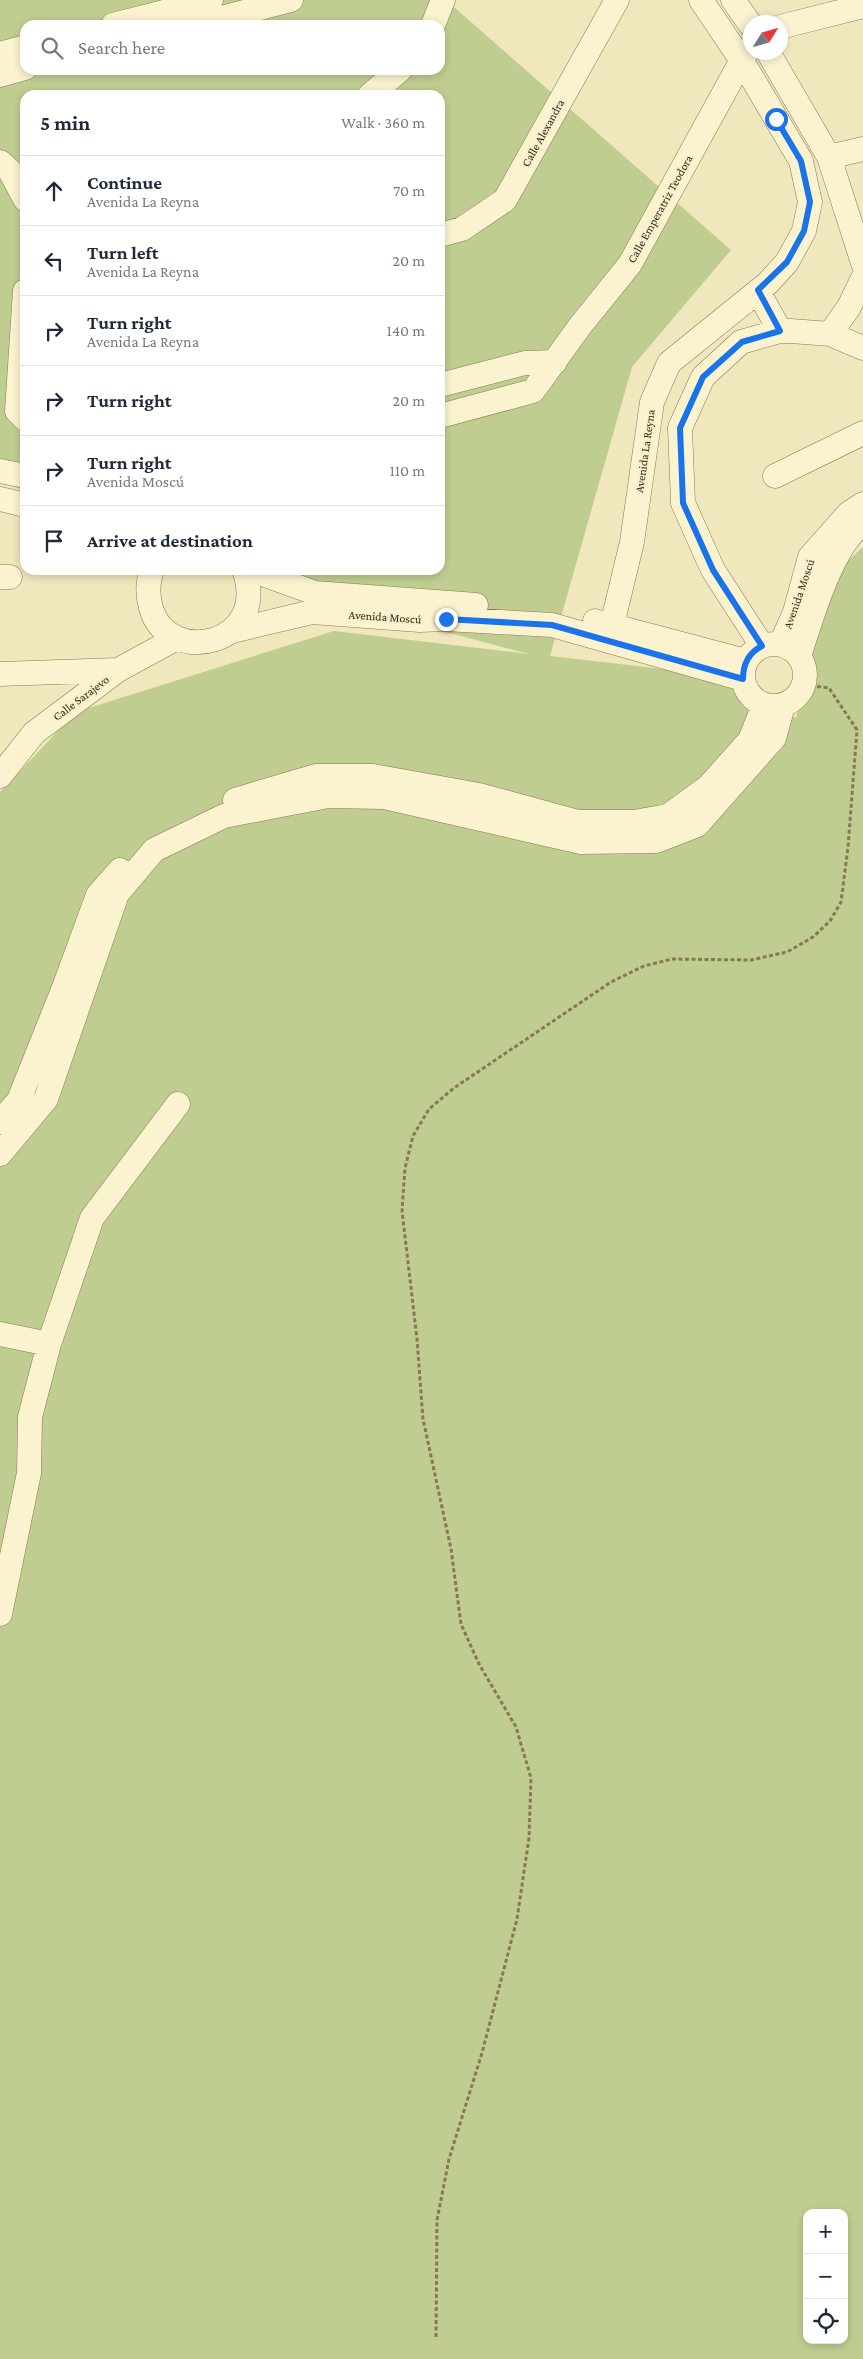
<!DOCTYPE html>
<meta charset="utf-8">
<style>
body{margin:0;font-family:"Crimson Pro",serif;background:#f2f2f3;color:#1f2937}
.controls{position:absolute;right:15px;bottom:15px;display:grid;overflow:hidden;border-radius:10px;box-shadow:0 2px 8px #0003}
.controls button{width:45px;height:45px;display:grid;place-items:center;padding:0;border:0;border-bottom:1px solid #e0e1e3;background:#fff;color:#1f2937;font:25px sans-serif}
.compass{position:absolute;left:743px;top:15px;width:45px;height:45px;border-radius:50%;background:#fff;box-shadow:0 2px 8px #0003;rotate:53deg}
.stop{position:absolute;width:15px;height:15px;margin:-11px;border:4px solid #1a73e8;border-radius:50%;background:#fff}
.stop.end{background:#1a73e8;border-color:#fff;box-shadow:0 1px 5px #0008}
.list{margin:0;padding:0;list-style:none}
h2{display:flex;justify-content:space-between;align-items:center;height:65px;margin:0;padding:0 20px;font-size:21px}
h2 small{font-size:16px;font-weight:400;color:#747a83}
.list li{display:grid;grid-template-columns:32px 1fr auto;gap:15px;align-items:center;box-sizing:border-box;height:70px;padding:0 20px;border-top:1px solid #e0e1e3}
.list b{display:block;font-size:19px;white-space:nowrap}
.list p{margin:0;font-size:16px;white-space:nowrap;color:#747a83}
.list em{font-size:16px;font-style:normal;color:#747a83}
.icon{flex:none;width:28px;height:28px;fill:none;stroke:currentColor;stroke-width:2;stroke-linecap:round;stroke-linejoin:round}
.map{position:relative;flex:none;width:863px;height:2359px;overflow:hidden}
.search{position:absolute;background:#fff;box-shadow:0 2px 8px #0003;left:20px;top:20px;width:425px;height:55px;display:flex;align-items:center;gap:12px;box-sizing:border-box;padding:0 18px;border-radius:15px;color:#747a83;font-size:19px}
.panel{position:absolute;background:#fff;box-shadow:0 2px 8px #0003;left:20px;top:90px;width:425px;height:485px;border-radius:15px}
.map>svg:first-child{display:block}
</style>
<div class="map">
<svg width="863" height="2359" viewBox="0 0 863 2359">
<rect width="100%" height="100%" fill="#f0e7bc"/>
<path fill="#bfce90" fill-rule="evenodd" d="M0,0H446L731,250L632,367L550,656L724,676L796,718L824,583L863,547V2359H0V792L76,712L334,631L529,654L241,578L222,570H440V95H25V491L0,481ZM25,25H440V70H25ZM807,2213H844V2340H807Z"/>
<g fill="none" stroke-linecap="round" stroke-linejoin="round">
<defs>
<path id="minor" d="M733,0L750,24
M113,25L211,0
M194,25L291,0
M433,25L443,0
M780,27L863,6
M768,52L829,157L863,263
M0,54L25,47
M0,75L25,68
M370,95L400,70
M829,157L863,149
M0,162L10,171L25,199
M440,235L462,229L505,200L617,0
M25,291L17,411L25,419
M758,291L780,331
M830,334L849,307L863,278
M440,385L525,363L555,362
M440,416L533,391L580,326L630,264L748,49
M0,471L25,476
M775,476L863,433
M0,499L25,505
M152,570C147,583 147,594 151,608C168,668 271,645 244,570
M251,570L315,593L476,605
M0,577H10
M595,621L746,661
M612,625L632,542L652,402L669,363L768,283L787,262L804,231L810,202L801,161L742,61L701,0
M232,631L312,612L420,620L446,619L552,625L743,679
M743 675a31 31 0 1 1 62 0a31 31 0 1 1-62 0Z
M781,644L795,612L810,557L849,513L863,504
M762,646L713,570L683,503L680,428L703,377L741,342L780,331H791L830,334L863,348
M799,656C811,620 832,544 863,524
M0,674L118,670
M0,776L34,733L118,670L177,638
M235,800L316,776H373L479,795L578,822H634L668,816L708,787L750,740L764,705
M0,1122L19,1100L65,985L98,895L120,870
M0,1154L46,1099L117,894L154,850L224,816L328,796L384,797L581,842L656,841L697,825L774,738L783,706
M0,1334L49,1344
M0,1614L29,1473L30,1417L49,1344L92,1218L178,1104"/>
</defs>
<use href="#minor" stroke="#875" stroke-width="25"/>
<path stroke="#875" stroke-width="3" stroke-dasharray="4 2.5" stroke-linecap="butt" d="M436,2337L437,2220L449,2159L482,2053L517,1919L529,1838L531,1778L516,1727L479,1664L461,1624L451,1549L423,1419L417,1339L402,1211L405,1168L413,1136L429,1109L454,1088L611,982L644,966L672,959L751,960L787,952L813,937L830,921L841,902L848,847L857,730L829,688L805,685"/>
<use href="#minor" stroke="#fbf3cf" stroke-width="24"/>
</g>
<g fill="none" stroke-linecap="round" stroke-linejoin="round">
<path stroke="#1a73e8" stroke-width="6" d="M446,619L552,625L743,679C743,664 748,653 762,646L713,570L683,503L680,428L703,377L742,342L780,331L758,290L787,262L804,231L810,202L801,161L776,119"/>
</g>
<g text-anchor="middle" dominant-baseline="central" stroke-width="4" stroke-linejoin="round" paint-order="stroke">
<g font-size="12" fill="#362b1a" stroke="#f7f0cc">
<text transform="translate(543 133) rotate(-61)">Calle Alexandra</text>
<text transform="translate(660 209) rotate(-61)">Calle Emperatriz Teodora</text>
<text transform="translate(645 451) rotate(-82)">Avenida La Reyna</text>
<text transform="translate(799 594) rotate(-71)">Avenida Moscú</text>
<text transform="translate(385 617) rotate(4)">Avenida Moscú</text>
<text transform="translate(81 698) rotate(-37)">Calle Sarajevo</text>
</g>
</g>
</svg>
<div class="controls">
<button>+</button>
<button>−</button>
<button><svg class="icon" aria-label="locate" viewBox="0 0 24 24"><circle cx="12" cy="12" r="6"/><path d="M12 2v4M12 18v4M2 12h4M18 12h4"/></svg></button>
</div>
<svg class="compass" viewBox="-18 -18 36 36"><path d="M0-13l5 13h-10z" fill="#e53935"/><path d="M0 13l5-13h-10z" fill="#747a83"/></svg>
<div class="stop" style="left:776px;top:119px"></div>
<div class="stop end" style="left:446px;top:619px"></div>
<div class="search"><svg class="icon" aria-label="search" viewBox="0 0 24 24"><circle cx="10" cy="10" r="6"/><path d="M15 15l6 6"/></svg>Search here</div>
<section class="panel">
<h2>5 min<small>Walk · 360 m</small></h2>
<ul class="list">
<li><svg class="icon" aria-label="ahead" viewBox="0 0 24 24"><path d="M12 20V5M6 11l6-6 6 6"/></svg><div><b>Continue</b><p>Avenida La Reyna</p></div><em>70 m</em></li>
<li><svg class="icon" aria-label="left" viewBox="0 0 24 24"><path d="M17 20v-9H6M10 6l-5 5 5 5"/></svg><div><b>Turn left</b><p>Avenida La Reyna</p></div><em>20 m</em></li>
<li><svg class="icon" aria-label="right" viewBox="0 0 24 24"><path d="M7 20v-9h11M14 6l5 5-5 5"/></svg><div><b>Turn right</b><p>Avenida La Reyna</p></div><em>140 m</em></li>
<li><svg class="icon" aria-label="right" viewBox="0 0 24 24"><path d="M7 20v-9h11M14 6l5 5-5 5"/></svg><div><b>Turn right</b></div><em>20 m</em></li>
<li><svg class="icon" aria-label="right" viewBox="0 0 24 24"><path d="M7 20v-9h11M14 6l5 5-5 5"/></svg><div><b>Turn right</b><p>Avenida Moscú</p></div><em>110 m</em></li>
<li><svg class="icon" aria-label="arrive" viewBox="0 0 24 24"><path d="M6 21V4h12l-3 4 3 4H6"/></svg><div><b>Arrive at destination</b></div></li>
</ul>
</section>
</div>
